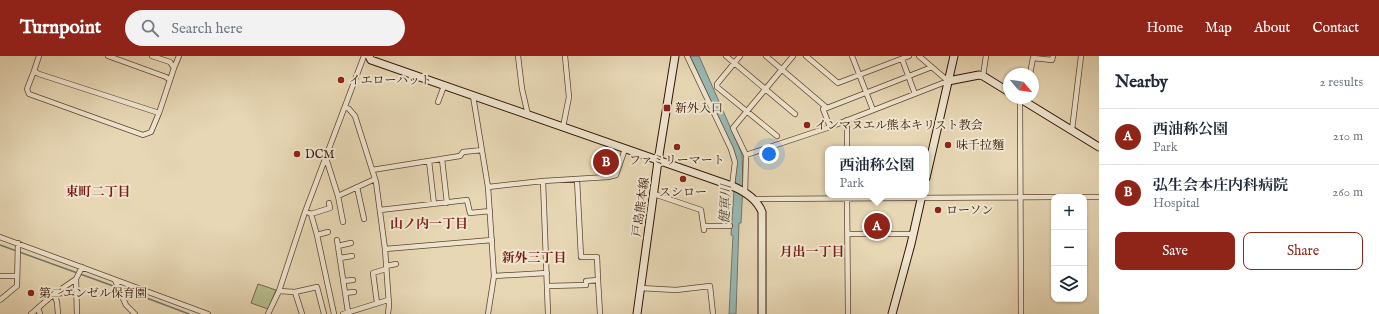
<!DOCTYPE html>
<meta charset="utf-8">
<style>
body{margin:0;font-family:"IM FELL English","Noto Serif JP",serif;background:#f2f2f3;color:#1f2937}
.controls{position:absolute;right:12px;bottom:12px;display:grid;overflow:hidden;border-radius:8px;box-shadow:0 1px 3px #0004}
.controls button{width:36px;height:36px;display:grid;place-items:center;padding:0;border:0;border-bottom:1px solid #e0e1e3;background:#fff;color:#1f2937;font:20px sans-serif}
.compass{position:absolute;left:1003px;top:12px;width:36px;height:36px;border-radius:50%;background:#fff;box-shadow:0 1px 3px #0004;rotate:119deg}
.you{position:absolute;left:769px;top:98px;width:14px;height:14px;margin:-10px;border:3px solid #fff;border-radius:50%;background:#1a73e8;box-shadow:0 0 0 6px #1a73e833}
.badge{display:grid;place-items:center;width:26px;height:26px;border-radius:50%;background:#8f2418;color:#fff;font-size:13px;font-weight:700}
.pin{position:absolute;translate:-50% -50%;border:2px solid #fff;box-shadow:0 1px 4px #0006}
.popup{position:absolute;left:825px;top:90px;width:104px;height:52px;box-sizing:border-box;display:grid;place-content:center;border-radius:8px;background:#fff;filter:drop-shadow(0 1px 3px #0005);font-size:13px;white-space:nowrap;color:#747a83}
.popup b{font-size:15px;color:#1f2937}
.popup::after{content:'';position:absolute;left:50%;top:100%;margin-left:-8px;border:8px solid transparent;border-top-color:#fff}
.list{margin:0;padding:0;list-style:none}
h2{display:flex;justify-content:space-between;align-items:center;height:52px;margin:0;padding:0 16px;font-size:17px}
h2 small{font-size:13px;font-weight:400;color:#747a83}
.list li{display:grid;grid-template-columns:26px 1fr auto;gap:12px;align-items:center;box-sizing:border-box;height:56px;padding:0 16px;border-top:1px solid #e0e1e3}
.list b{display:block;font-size:15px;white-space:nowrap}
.list p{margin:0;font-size:13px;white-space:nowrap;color:#747a83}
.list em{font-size:13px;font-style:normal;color:#747a83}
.actions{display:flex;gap:8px;padding:12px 16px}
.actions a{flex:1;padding:9px 0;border:1px solid #8f2418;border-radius:8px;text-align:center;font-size:14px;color:#8f2418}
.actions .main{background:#8f2418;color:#fff}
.icon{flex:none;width:22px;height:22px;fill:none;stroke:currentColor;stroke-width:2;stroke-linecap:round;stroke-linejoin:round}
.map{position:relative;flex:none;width:1099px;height:258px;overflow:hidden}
header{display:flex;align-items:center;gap:24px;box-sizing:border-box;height:56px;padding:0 20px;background:#8f2418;color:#fff}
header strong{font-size:19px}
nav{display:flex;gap:22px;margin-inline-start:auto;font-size:14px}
.search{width:280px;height:36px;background:#f2f2f3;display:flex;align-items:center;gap:10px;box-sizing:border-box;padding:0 14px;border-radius:22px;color:#747a83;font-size:15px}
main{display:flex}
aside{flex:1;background:#fff}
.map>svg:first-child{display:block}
</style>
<header>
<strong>Turnpoint</strong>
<div class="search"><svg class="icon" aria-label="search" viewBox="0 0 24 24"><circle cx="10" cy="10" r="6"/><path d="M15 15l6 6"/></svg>Search here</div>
<nav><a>Home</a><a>Map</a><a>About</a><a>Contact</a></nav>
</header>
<main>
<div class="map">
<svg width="1099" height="258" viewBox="0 0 1099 258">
<rect width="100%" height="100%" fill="#e7d7b5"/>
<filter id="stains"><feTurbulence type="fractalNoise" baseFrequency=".005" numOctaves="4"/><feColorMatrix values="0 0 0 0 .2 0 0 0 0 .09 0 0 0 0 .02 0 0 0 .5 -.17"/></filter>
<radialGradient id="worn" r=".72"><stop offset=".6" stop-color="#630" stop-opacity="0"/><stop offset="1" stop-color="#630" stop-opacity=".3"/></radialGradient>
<path fill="#b5be8d" stroke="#746a48" d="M865,162L888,163V177L865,176Z
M258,228L276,234L268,253L251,247Z"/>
<path fill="#98b8b4" stroke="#70776e" d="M690,0H699L742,98L743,128L741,167H739L736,258H729L733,180L731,179L736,107L709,41Z"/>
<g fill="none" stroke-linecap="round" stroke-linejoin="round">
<path stroke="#70776e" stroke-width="1.5" d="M0,189L116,231
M120,232L189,258"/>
<defs>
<path id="street" d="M108,0L166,21L170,24L159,57
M152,0L170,6L174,12L170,24
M518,0L522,33L528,59
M687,0L731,93L735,106L732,130
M726,0L795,58
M740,0L717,28V31L777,80
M766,0L827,52L932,11
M806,0L838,27L909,0
M852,0L873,54
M902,3L915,38
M174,12L179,0
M34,15L39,18L159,57L151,76L143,79L29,38L27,33Z
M34,15L39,0
M1030,18L1033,2L1052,4L1053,0
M983,20L986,0
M473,40L488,131L494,220L488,258
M1020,43L1021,258
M438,46L444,30
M345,51L349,53L355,60L376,126L385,193L389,249L388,258
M827,52L823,53L830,71
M847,64V93
M563,71L569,41L565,0
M1072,74L1081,0
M746,99L830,71L948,25L919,0
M326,102L338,140L343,166
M442,103L447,147
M429,105L434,148
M372,114L460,100L463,96L482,94
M577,123L581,201H597L598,224
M543,125L548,258
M357,131L364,163
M488,131L543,125L608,121L616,119L625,93
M745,137L746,99L733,72L793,0
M654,138L701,154L704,174
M847,139L848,258
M338,140L375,123
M1084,141H1099
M753,143L1054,141
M380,154L467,144L470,157L490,155
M309,157L311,158L330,152L329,147
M311,158L317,179L334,258
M704,170H730
M848,178H913
M317,179L328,176
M0,181L208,258
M337,184L348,256
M338,190L351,187
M385,193L492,184
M340,202L352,200
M386,210L396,208
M0,220H17
M494,220L547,217
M76,223L77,258
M115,224L126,249L135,258
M343,225L353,224
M548,230L586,229V225L598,224L600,258
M640,232L676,234L710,230L713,258
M279,235L295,236L317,231L324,258
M295,236L302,258
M345,237L354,236
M54,238L57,246L58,258
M0,244L17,230L18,187
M377,247L373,217L386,213
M38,252L40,258
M31,258L54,238L76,223L82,211
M268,258L279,235L305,156L364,0
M343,258L388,244"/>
<path id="secondary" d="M369,0L371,4L732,130C744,135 757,143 762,156V258
M948,25L979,19L983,20L1009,36
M1019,42L1099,91
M926,122L954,0
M637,258L658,105L675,0
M892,258L911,188L922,139"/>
</defs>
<use href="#street" stroke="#604630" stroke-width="6"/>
<use href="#secondary" stroke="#331604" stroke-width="9"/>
<use href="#street" stroke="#efe5cf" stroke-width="4.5"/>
<use href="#secondary" stroke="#efe5cf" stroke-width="7"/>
</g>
<g fill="#8f2418" stroke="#efe5cf" stroke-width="1.5">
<circle cx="341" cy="24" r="4"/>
<rect x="663" y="48" width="8" height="8" rx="2"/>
<circle cx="807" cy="69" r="4"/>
<circle cx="948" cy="89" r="4"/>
<circle cx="677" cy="91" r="4"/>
<circle cx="297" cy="98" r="4"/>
<circle cx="683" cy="123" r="4"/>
<circle cx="938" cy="154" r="4"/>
<circle cx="31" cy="237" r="4"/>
</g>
<g text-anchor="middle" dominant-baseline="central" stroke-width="4" stroke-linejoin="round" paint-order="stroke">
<g font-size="12" fill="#331604" stroke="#efe5cf" text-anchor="start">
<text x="349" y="24">イエローハット</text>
<text x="675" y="52">新外入口</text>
<text x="815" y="69">インマヌエル熊本キリスト教会</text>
<text x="956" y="89">味千拉麵</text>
<text x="305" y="98">DCM</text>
<text x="677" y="104" text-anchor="middle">ファミリーマート</text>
<text x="683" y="136" text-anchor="middle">スシロー</text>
<text x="946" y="154">ローソン</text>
<text x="39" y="237">第二エンゼル保育園</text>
</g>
<g font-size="12" fill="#331604" stroke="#efe5cf">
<text transform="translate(641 151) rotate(-82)">戸島熊本線</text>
</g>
<g font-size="13" font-weight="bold" fill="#7a1f14" stroke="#efe5cf">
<text x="98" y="136">東町二丁目</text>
<text x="429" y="168">山ノ内一丁目</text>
<text x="812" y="196">月出一丁目</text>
<text x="534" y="202">新外三丁目</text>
</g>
<g font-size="13" font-style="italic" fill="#514739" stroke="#efe5cf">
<text transform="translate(726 148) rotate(-87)">健軍川</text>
</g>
</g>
<rect width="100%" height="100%" filter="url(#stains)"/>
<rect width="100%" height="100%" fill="url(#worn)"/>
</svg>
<div class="controls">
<button>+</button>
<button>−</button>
<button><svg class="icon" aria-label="layers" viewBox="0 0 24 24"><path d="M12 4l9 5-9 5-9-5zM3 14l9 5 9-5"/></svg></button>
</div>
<svg class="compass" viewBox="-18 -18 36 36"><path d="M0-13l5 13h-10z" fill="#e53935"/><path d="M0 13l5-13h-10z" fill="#747a83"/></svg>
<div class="you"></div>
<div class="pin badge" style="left:877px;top:170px">A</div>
<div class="popup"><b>西油称公園</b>Park</div>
<div class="pin badge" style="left:606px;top:106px">B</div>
</div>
<aside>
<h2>Nearby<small>2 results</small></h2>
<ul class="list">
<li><span class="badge">A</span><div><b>西油称公園</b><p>Park</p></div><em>210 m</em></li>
<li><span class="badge">B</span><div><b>弘生会本庄内科病院</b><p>Hospital</p></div><em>260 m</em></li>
</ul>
<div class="actions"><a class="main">Save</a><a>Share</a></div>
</aside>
</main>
